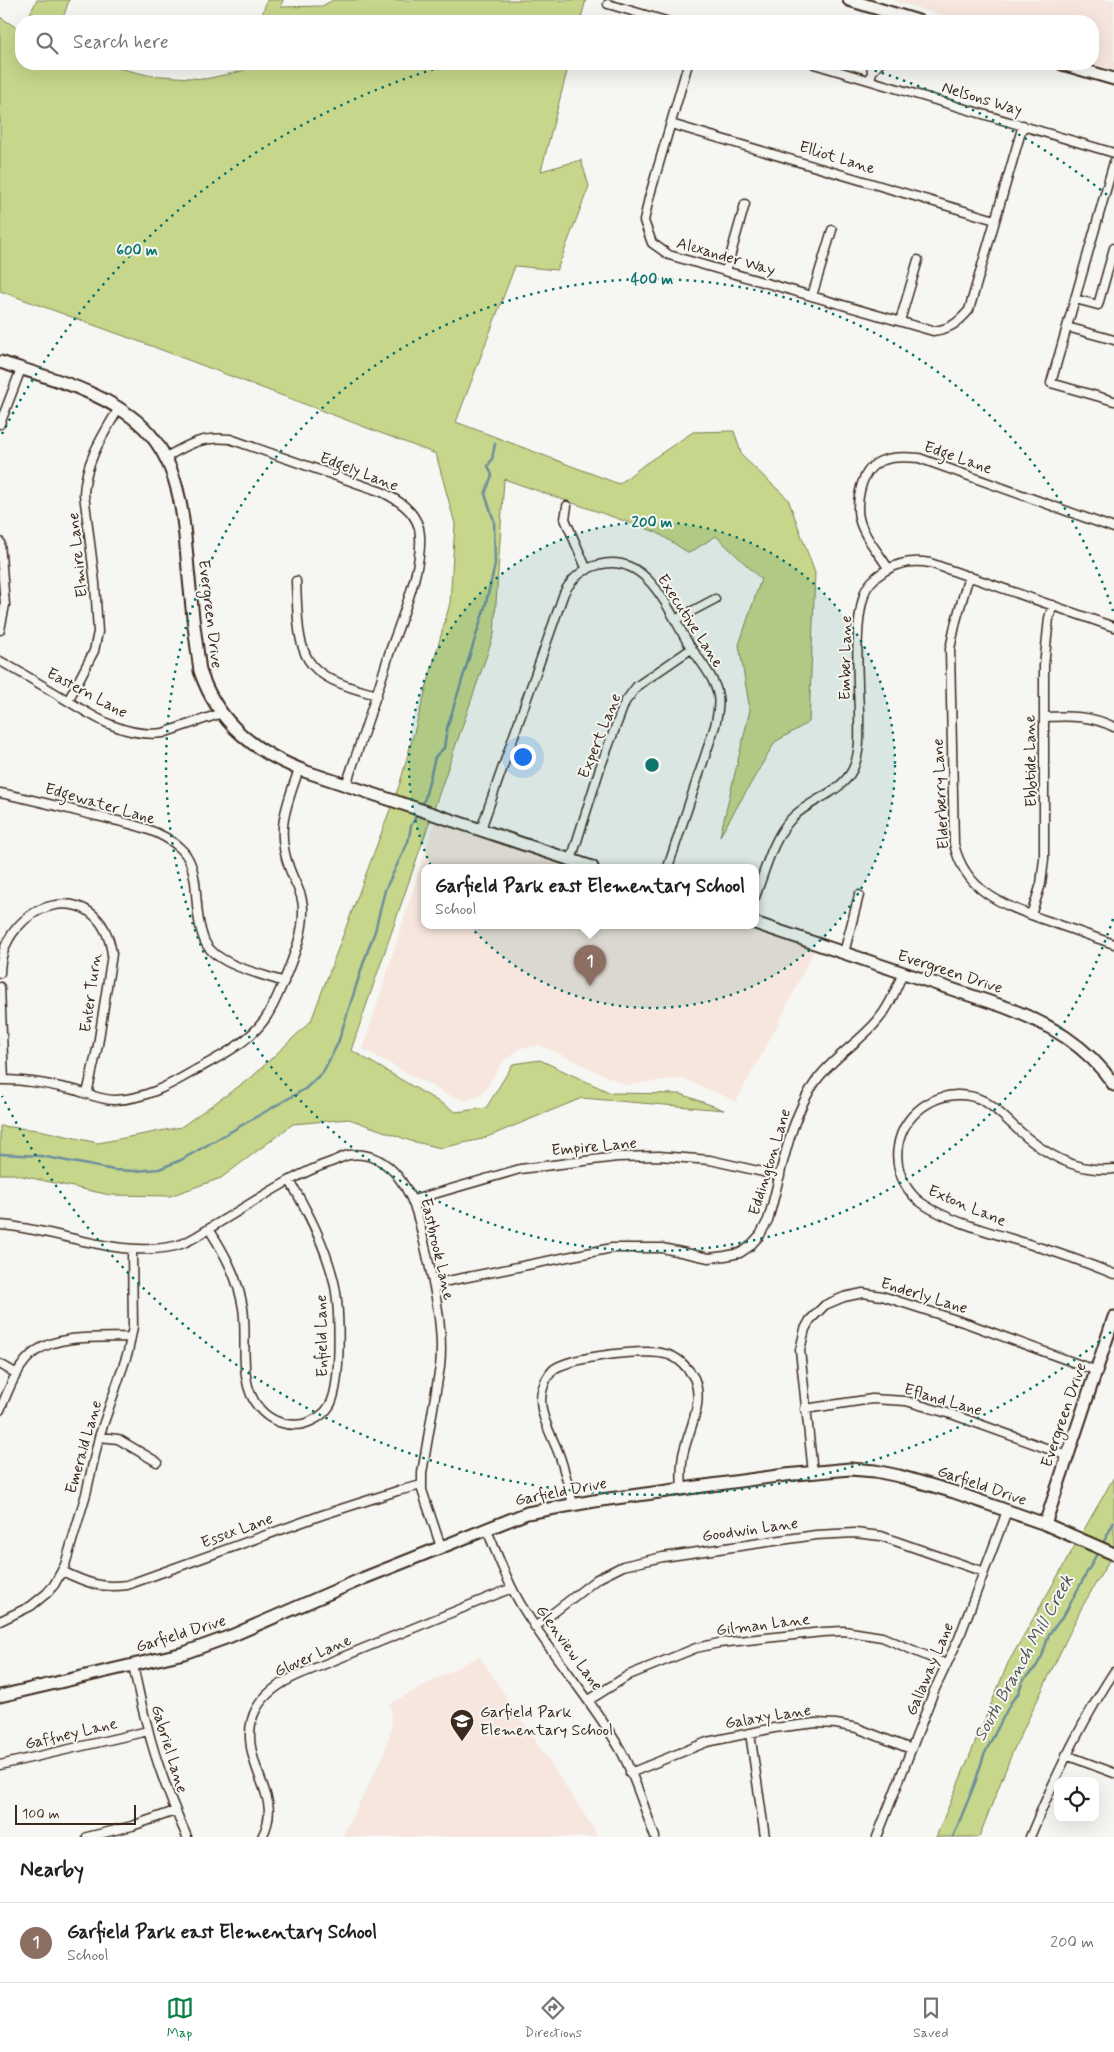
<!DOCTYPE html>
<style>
body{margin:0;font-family:Mynerve,sans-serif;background:#f2f2f2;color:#202124}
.controls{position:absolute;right:15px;bottom:15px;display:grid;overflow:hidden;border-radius:10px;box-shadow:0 5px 20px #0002}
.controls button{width:45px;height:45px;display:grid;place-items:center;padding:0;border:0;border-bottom:1px solid #e0e0e0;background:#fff;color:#202124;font:25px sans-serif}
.scale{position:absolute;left:15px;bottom:12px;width:121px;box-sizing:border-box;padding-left:5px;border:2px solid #3b2a1e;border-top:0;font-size:14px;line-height:18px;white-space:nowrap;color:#3b2a1e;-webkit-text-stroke:4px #f6f6f2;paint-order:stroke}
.you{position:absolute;left:522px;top:756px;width:18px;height:18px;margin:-12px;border:4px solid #fff;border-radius:50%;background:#1a73e8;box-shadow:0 0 0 8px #1a73e833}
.badge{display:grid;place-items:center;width:32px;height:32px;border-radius:50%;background:#0b8043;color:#fff;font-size:16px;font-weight:700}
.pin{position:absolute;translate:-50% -41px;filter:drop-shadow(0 1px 2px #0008)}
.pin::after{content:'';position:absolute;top:26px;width:18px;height:15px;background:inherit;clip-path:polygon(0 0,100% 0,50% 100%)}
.popup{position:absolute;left:421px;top:864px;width:338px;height:65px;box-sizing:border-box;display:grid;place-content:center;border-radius:10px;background:#fff;filter:drop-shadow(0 1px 4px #0005);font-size:16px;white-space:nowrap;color:#757577}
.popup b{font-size:19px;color:#202124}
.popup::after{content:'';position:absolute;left:50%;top:100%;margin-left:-10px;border:10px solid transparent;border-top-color:#fff}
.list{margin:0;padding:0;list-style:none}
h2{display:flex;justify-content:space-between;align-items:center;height:65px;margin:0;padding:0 20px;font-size:21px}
h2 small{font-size:16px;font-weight:400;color:#757577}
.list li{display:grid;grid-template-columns:32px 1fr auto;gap:15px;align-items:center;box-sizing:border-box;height:80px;padding:0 20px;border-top:1px solid #e0e0e0}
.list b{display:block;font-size:19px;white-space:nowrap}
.list p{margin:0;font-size:16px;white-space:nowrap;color:#757577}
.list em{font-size:16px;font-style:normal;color:#757577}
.icon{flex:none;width:28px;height:28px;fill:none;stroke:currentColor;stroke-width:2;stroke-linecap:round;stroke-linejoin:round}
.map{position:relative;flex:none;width:1114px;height:1837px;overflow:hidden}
.search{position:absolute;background:#fff;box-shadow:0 5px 20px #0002;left:15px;right:15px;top:15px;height:55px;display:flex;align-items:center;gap:12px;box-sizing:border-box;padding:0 18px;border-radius:20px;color:#757577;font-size:19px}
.sheet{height:145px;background:#fff}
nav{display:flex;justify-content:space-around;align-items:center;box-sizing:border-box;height:70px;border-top:1px solid #e0e0e0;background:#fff;font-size:14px;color:#757577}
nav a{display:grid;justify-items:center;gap:2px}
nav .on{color:#0b8043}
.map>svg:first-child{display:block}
</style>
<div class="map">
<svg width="1114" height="1837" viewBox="0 0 1114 1837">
<rect width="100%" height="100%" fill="#f6f6f2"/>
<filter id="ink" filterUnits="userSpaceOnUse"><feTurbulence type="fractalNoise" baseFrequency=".02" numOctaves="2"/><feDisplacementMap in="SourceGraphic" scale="10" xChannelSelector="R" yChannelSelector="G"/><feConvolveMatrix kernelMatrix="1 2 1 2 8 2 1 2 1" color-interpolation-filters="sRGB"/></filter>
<g filter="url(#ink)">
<path fill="#f6e6dd" d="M893,0H1114V70L1093,64V21H960Z
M437,814L593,867H425V925H755L817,944L776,1028L736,1101L682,1078L626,1085L540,1045L520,1048L502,1063L483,1093L466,1101L446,1094L363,1049Z
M479,1656L593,1828L597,1837H342L383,1757L392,1727L390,1704Z"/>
<path fill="#c6d68a" stroke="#808054" d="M37,0H69L62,21H26Z
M267,0H283L281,7L322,6L333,0H586L580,21H260Z
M0,17L20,30L21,29V64H101L148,75L205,79L243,71L246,64H569L541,171L581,160L589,186L557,270L515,266L456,422L619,484L645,464L693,432L734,431L742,456L788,499L815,573L809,722L775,742L720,836L750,710L739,645L761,579L716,536L689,553L656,532L504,479L494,634L351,1050L456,1112L486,1108L513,1064L540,1060L611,1093L681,1094L724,1110L582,1098L482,1139L441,1148L411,1141L349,1119L293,1124L221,1178L170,1196L110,1195L13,1174H0V1126L39,1130L98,1143L181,1127L252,1077L311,1021L400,783L450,603L455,524L436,454L146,344L0,291Z
M1114,1477V1552L1081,1609L1013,1751L979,1837H936L1008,1663Z"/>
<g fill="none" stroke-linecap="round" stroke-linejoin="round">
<path stroke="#6d8e9d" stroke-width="2.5" d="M421,807L425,798L435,757L444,748L447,728L485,607L495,565L494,521L485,494L492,475L488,466L492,459L495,444
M0,1154L41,1156L114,1170L135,1171L159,1169L181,1160L305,1089L323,1072L338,1043L364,961L375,931L385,890L408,842L411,826L418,812
M1102,1545L1114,1522
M953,1837L975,1783L984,1755L1011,1702L1018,1694L1023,1680L1036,1667L1042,1656L1049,1634L1064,1615L1099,1550"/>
<defs>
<path id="street" d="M608,4L666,21
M688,64L649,198L644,221L652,243L669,255L933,331C950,329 958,323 969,310L1023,125
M814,64L1114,153
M872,72L879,64
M870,80L872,72L871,64
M671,124L995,220
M1114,162L1051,383L1114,401
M726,271L745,204
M812,296L832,230
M1075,299L1098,305L1114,248
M900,321L918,260
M1067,327L1114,340
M0,424L21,369
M166,457C189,444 202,436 230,439L382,492C398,500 414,510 419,528C426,563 400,621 389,654C376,698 361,741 346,785
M567,506L565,519L587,570
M0,542L5,605L0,630
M888,568C879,553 863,536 859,518C857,509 858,500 860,491C867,458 889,455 919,458L1114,528
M969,576L956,621L950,649L954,844C965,891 1001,904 1042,919C1066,927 1090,936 1114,944
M296,581C299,658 298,675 377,695
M675,620L715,599
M0,661C20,672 40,684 60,696C92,716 124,738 163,733L222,713
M68,701L94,651L98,632L95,583L84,494C85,462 103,435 119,408
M1044,717C1069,716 1091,715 1114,727
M0,793C31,799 61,807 92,815C120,822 158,827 180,848C190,857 193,869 195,882C197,901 197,924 205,942C216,965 262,974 284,982
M481,829L564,593C572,578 582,569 598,565C647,551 669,611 688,643C698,659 715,677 718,696C720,706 717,716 715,726L668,867
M571,860L600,768L625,702L637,686L691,649
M755,897C765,871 773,836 794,816C813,798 841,793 853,769C861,751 859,731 859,712C858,678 854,627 864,595C866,586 875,577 883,572C898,562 913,560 930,563L1114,627
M1031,915L1041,884L1044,859V666L1049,618L1053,605
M844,953L859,895
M0,973C1,902 100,871 112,954L98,1045L87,1094
M0,987L4,1080
M0,1080C24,1079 51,1085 75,1090C88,1094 101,1100 115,1100C144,1099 168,1086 192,1072C219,1057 247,1044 265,1019C276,1003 282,985 289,968C296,950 303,932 303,913C304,894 295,885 289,867C275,829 287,805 299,769
M1114,1169C1075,1173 1043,1153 1016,1128C1006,1119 996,1108 984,1101C948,1083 903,1108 898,1147C895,1163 901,1181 911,1193C930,1218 1001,1235 1032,1245C1059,1253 1087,1263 1114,1274
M413,1200L520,1169L617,1157L659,1156L710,1160L780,1176
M0,1225C58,1229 116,1259 175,1246C189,1243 203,1232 215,1225C253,1203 290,1176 331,1162C337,1160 343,1156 349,1155C391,1150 412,1192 420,1225C430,1269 445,1322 440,1367L422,1473V1490L441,1547
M209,1229C225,1254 238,1278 243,1308C248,1339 237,1382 259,1408C270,1421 286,1427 303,1424C314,1421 324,1415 330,1405C342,1383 340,1302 333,1278C324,1243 308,1212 290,1181
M433,1284L612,1248H662L709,1258L725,1256L740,1253L749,1247L760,1235L768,1220C781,1176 789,1118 816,1081C833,1057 860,1042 878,1020C890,1006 896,989 903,973
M0,1364L17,1374
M805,1409L872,1399L906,1401L954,1415L1068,1456
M0,1410C8,1391 18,1363 36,1351C60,1334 102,1338 131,1337
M99,1437L118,1439L157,1462
M813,1473L800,1350L805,1329L810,1320L825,1305L844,1297L863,1293L882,1296L969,1324L1097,1371
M573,1504C569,1488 565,1472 560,1457C552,1434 534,1409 544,1385C545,1380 551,1372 554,1369C572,1357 649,1347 669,1355C679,1358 689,1369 694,1378C705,1404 688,1430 683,1455C681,1467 681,1477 682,1489
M486,1528C498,1555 507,1583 523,1608C553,1657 591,1699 620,1749C635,1776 644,1808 655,1837
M62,1571C85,1582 101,1589 127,1585L322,1515L397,1491L422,1485
M0,1621L31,1606L47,1593L54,1585L65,1565L86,1494L99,1437L128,1352L133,1327L132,1249
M535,1627L597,1579L623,1566L663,1557L816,1535L855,1533L881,1536L984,1572
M133,1666C138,1686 141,1706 147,1725C156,1764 171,1801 187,1837
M589,1700L629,1675L696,1648L719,1643L823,1632L844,1631L882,1637L946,1664
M750,1733L765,1837
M1066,1755L1114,1773
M0,1765L148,1731
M630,1773L707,1742L774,1728L816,1723L836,1724L857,1728L911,1749
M87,1837L132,1826L175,1811
M262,1837C278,1806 262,1789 254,1760C241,1717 260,1692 298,1675L512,1588
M877,1837L934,1691L959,1638L1007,1511
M1030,1837C1054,1779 1080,1724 1114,1672"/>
<path id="secondary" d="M849,0L918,21
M1062,64L1114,79
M0,362C43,376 92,388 129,415C180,451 183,512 188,569C191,603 195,637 200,671C218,724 256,753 307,772L592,867
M755,923L1005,1007C1049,1024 1087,1045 1114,1085
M1045,1524L1114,1317
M0,1696L184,1653L231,1636L364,1578L527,1513L594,1501L785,1475L850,1469L875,1471L899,1476L954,1492L1045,1524L1114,1554"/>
</defs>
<use href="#street" stroke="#3b2a1e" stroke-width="11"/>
<use href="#secondary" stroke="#3b2a1e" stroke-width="15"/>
<use href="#street" stroke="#f6f6f2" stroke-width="8"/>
<use href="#secondary" stroke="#f6f6f2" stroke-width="11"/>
</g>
</g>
<circle cx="652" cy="765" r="243" fill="#0f766e" fill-opacity=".12"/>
<g fill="none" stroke="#0f766e" stroke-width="2.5" stroke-dasharray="2.5 5">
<circle cx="652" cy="765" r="243"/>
<path d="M1113 919A486 486 0 1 1 1113 611"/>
<path d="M1111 1332A729 729 0 0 1 2 1096M2 434A729 729 0 0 1 451 64M853 64A729 729 0 0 1 1111 198"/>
</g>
<defs>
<symbol id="school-pin" viewBox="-11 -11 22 30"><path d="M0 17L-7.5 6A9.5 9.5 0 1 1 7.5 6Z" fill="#3b2a1e" stroke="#f6f6f2"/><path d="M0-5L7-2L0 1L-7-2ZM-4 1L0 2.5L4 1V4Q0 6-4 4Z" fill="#fff"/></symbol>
</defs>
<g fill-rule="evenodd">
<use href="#school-pin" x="448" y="1707" width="28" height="38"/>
</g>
<g text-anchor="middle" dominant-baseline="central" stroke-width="4" stroke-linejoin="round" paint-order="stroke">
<g font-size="16" fill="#3b2a1e" stroke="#f6f6f2">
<text transform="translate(982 99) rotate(17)">Nelsons Way</text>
<text transform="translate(837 158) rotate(17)">Elliot Lane</text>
<text transform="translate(726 257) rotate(16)">Alexander Way</text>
<text transform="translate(958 458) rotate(19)">Edge Lane</text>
<text transform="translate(359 472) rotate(21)">Edgely Lane</text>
<text transform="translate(78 555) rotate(-96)">Elmire Lane</text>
<text transform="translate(210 614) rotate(83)">Evergreen Drive</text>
<text transform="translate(690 621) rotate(57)">Executive Lane</text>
<text transform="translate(846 658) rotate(-89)">Ember Lane</text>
<text transform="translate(87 693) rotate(28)">Eastern Lane</text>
<text transform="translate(600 736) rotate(-68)">Expert Lane</text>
<text transform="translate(1031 761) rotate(-91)">Ebbtide Lane</text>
<text transform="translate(941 794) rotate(-93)">Elderberry Lane</text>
<text transform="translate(100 804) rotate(16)">Edgewater Lane</text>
<text transform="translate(950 972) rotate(18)">Evergreen Drive</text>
<text transform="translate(91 993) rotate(-82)">Enter Turn</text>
<text transform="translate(594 1147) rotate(-5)">Empire Lane</text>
<text transform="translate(770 1162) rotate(-73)">Eddington Lane</text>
<text transform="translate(967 1206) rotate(23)">Exton Lane</text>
<text transform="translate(437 1249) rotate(77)">Eastbrook Lane</text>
<text transform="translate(924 1296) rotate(17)">Enderly Lane</text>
<text transform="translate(322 1336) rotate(-91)">Enfield Lane</text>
<text transform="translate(943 1400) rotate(16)">Efland Lane</text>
<text transform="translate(1064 1415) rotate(-71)">Evergreen Drive</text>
<text transform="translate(84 1447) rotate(-74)">Emerald Lane</text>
<text transform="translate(982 1486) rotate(19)">Garfield Drive</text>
<text transform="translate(561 1492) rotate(-11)">Garfield Drive</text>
<text transform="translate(750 1530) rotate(-8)">Goodwin Lane</text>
<text transform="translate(237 1531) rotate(-20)">Essex Lane</text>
<text transform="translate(763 1625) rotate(-7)">Gilman Lane</text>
<text transform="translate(181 1634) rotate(-17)">Garfield Drive</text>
<text transform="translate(569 1648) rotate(54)">Glenview Lane</text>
<text transform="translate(313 1656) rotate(-24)">Glover Lane</text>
<text transform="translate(930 1669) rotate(-67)">Gallaway Lane</text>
<text transform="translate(768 1717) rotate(-9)">Galaxy Lane</text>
<text transform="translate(71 1734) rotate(-13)">Gaffney Lane</text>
<text transform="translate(169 1749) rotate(73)">Gabriel Lane</text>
</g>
<g font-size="16" fill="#3b2a1e" stroke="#f6f6f2" text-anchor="start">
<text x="480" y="1712">Garfield Park<tspan x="480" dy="18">Elementary School</tspan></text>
</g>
<g font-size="18" font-style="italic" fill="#505453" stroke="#f6f6f2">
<text transform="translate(1024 1658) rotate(-61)">South Branch Mill Creek</text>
</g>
</g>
<circle cx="652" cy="765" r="8" fill="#0f766e" stroke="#f6f6f2" stroke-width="2.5"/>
<g font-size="15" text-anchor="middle" font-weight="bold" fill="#0f766e" stroke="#f6f6f2" stroke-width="4" stroke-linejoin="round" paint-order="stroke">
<text x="137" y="255">600 m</text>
<text x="652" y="284">400 m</text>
<text x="652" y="527">200 m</text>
</g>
</svg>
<div class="controls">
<button><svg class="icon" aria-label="locate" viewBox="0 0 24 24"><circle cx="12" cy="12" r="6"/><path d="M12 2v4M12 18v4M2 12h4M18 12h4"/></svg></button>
</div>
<div class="scale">100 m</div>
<div class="you"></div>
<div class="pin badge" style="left:590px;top:986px;background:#8d6e63">1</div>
<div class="popup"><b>Garfield Park east Elementary School</b>School</div>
<div class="search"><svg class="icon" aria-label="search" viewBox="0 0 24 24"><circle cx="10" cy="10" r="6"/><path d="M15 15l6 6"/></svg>Search here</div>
</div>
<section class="sheet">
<h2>Nearby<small></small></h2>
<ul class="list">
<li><span class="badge" style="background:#8d6e63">1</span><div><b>Garfield Park east Elementary School</b><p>School</p></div><em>200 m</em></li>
</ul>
</section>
<nav>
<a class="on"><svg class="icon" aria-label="map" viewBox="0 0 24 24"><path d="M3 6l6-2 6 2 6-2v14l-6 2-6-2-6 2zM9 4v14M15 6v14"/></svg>Map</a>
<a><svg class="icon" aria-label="directions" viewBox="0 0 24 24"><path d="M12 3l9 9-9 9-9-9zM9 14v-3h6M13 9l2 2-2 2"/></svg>Directions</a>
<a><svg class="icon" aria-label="saved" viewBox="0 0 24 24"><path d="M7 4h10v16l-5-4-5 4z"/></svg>Saved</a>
</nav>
